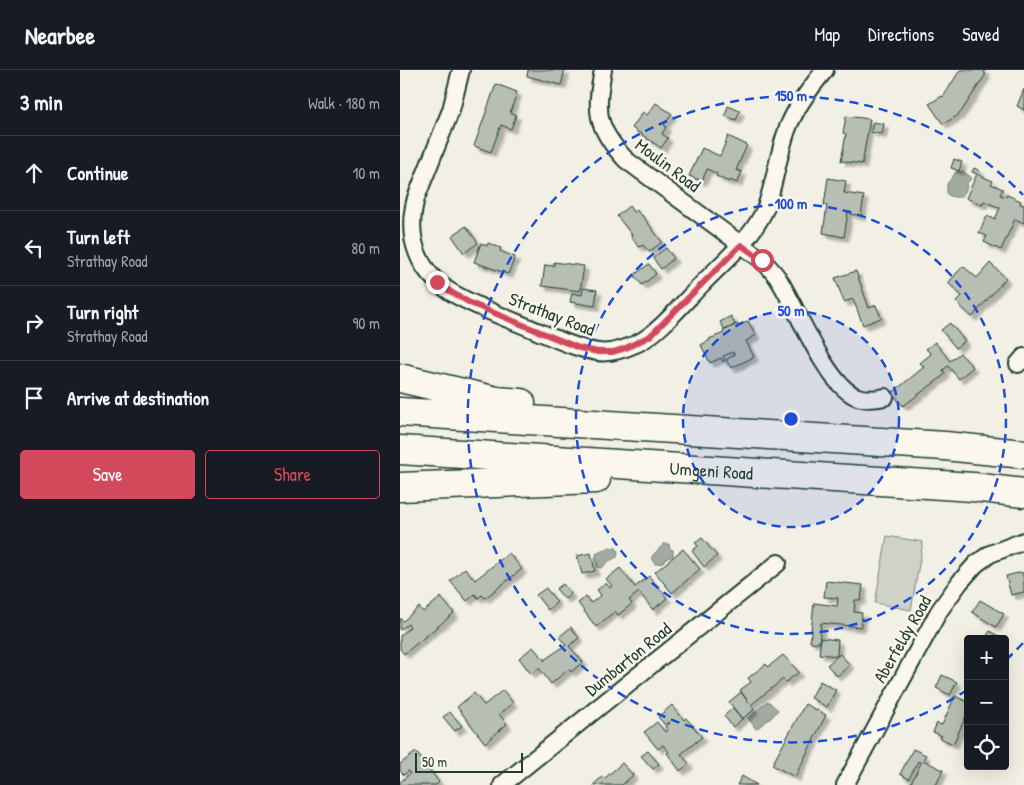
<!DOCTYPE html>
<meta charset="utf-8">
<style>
body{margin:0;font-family:"Patrick Hand",sans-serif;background:#20242c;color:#f1f3f6}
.controls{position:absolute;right:15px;bottom:15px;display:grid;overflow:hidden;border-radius:5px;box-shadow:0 5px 20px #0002}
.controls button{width:45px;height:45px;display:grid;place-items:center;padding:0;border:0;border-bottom:1px solid #363941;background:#171b24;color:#f1f3f6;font:25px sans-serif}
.scale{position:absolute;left:15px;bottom:12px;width:108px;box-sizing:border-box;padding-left:5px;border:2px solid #1f3d34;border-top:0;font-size:14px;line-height:18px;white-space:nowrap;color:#1f3d34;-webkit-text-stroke:4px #fbf7ec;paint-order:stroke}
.stop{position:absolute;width:15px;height:15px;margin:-11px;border:4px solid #d1495b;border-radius:50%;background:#fff}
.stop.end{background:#d1495b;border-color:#fff;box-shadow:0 1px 5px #0008}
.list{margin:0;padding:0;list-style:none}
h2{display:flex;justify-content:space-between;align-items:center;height:65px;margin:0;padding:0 20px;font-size:21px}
h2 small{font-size:16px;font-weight:400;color:#9ea1a6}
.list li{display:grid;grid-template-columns:32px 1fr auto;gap:15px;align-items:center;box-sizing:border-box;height:75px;padding:0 20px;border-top:1px solid #363941}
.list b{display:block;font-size:19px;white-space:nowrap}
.list p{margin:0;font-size:16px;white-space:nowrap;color:#9ea1a6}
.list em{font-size:16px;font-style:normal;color:#9ea1a6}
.actions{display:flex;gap:10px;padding:15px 20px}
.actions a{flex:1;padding:11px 0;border:1px solid #d1495b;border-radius:5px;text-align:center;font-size:18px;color:#d1495b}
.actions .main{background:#d1495b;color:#fff}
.icon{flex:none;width:28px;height:28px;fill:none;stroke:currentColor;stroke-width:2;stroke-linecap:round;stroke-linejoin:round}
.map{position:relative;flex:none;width:624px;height:715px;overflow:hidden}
header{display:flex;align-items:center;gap:30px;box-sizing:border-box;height:70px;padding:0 25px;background:#171b24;border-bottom:1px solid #363941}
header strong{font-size:24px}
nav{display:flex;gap:28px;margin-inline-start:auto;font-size:18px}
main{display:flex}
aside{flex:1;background:#171b24}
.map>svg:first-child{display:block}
</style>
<header>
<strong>Nearbee</strong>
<nav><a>Map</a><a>Directions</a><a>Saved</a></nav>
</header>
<main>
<aside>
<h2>3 min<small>Walk · 180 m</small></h2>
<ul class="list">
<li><svg class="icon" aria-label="ahead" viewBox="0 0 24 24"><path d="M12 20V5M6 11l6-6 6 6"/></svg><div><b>Continue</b></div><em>10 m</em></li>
<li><svg class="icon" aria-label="left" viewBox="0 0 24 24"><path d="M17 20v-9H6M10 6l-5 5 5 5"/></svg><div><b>Turn left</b><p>Strathay Road</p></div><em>80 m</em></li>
<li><svg class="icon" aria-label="right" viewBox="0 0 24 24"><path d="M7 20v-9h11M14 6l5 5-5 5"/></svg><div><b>Turn right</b><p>Strathay Road</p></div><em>90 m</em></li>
<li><svg class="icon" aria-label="arrive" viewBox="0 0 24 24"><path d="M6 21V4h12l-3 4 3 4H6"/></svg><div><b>Arrive at destination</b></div></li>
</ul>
<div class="actions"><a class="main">Save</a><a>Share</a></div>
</aside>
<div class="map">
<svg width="624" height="715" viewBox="0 0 624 715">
<defs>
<filter id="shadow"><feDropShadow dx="4.5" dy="4.5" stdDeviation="1" flood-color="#0004"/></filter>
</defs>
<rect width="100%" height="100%" fill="#f2f0e5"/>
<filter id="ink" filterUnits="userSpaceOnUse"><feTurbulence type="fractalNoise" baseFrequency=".02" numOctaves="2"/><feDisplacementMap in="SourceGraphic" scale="10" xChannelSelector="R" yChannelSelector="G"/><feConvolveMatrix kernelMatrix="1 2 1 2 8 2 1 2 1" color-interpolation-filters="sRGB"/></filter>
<g filter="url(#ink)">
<path fill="#cfd2c8" stroke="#77887e" d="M487,466L523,472L511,540L475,533Z"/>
<path fill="#a2aba1" stroke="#6e7f75" d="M563,101L572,108L567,113C567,126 558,131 547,124V114L556,102Z
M264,474H269L270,479L273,480V486L267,488L263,493L255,494L252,490V486Z
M210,477L216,478L218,481L217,487L207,492L202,498L197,497L196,484Z
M368,631L378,640L372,647L356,659L348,648Z"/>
<path fill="#b7beb3" stroke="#1f3d34" filter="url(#shadow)" d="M128,0H165L161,15L127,6Z
M560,0H586L584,3L586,4L561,42L557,46L543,54L529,34L542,26L543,27Z
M96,14L117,22L110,43L116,45L111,59L101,55L91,82L74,76Z
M624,19V40L617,36Z
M256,33L272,44L264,55L266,57L262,64L268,68L261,78L232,58L243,42L247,45Z
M328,36L340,41L336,50L325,46Z
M446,46L470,49L462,94L441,91L446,64L443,63Z
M473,52L484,54L482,64L471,62Z
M328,66L347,75L336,100L342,102L337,113L330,110L329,112L316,106L317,104L307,99L302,111L289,106L302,78L320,86Z
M554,89L562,92L559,101L551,98Z
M574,98L580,101L579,105L593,111L591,114L603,119L600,125L606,127L607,125L621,131L620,134L624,135V153L615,149L601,180L584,172L587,166L579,163L587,146L595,149L600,138L584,131L582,135L566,128L577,104L572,102Z
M428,108L446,111L444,123L464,126L461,146L451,144V142H448L444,167L423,163L427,135H424Z
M229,136L234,143L237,140L241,146L242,145L262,172L249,182L243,175L239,177L231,167L232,165L217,146Z
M66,156L78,173L64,183L52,166Z
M81,173L87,176L88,173L101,178L100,181L115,187L108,204L74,192Z
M266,178L274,188L261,199L253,188Z
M154,192L184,196L180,221L142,216L145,195L154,196Z
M590,193L606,208L572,247L556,232L562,226L548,213L563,196L577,208Z
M249,194L256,204L242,215L234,205Z
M456,201L469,238L476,235L481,248L463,255L453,229L444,232L435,208Z
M183,218L197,220L195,236L170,232L172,223L182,225Z
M331,246L335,255L325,260L320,252Z
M348,251L356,265L346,271L354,287L331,298L326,290L334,285L333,282L323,286L325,290L323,292L321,288L310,293L301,275L310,270L309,269L324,263L323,261L337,254L338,256Z
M550,253L565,271L556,278L541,260Z
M535,272L550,291L560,283L573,297L559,309L548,296L543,300L545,303L542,307L503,336L492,323L524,297L520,293L531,284L526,279Z
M302,468L317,486L304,497L292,481L298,476L295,473Z
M283,479L300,499L272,523L255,502Z
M109,483L122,499L85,528L82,525L78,528L75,524L67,531L50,511L65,498L75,510Z
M191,483L195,501L182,504L177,486Z
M220,498L235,517L249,506L267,528L253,540L239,522L229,530L232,534L218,545L215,541L196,557L178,533L186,527L191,533L201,525L197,520L206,513L210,518L212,516L206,509Z
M622,502L624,510V522L611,525L606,506Z
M426,511L463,515L461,530H455L454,542L462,543L461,557L421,553L419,573L410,572L414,533L437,536L438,528L424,527Z
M163,514L171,524L165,529L156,519Z
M146,518L157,532L148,540L136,525Z
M41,527L54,543L4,584L0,579V566L10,557L8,554L0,560V548L3,551L19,537L23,542Z
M580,530L604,544L596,557L572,542Z
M171,557L179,568L169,576L183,592L171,602L169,599L151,614L139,598L131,604L119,588L133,577L145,591L144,590L166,575L159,567Z
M590,561L603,569H585Z
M421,568L438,570L437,586L419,584Z
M440,584L450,595L437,606L427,595Z
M383,585L399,602L386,612L383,609L351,635L354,640L342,649L329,632L341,622L349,633L340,620L351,612L348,608L366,594L368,597Z
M542,605L557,612L550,625L536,618Z
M420,611L436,620L427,637L411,628Z
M103,620L113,633L99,644L107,654L85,673L57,637L74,623L84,635Z
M555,626L568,632V642L553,674L540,668L542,666L533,662L537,653L542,655Z
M405,634L426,645L395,707L372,695Z
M272,635L284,650L286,648L302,667L281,684L289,694L280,701L267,683L269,682L263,675L258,679L244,662L257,652L265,662L267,660L265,657L270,653L268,652L265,655L258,647Z
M333,638L342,649L333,657L324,646Z
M50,642L62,656L55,661L43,647Z
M513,679L526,685L523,690L543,700L536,715H510L521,693L518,691L509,709L500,704Z
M248,681L259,694L253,699L241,686Z
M16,682L39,712L36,715H0V712L10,704L8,701L4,705L0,701V694Z
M222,693L233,705L222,715H193L203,706L205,708Z
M342,706L357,715H337Z"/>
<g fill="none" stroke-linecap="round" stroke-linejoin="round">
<defs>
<path id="street" d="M61,0L51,40L16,128C5,168 18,203 54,224C81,239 109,249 137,261C157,269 177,279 198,282C211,284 225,279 238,273C259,263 284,232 301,215C324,191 353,168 366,137C375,112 378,85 387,60C395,38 410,18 425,0
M203,0C195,42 196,58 226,90L362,190C368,196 375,203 379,210C397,238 425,312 455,326C464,330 476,329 485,327
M618,294L624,287
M102,715L378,493
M445,715L539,541L560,512L576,494L590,484L624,471"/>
<g id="highway">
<path d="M0,308L97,331L121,333"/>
<path d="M0,342L545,376L624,384"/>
<path id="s1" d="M0,380L573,417L624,423"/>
<path d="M0,417L196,409"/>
</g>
</defs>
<use href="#street" stroke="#1f3d34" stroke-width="20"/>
<use href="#highway" stroke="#1f3d34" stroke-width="31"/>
<use href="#street" stroke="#fbf7ec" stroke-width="16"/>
<use href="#highway" stroke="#fbf7ec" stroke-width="28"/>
</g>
</g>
<g fill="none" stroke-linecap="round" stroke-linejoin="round" filter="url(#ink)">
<path stroke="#d1495b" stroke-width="6" d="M37,212L51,222L70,233L179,278L198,282H213L226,278L250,266L341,175L362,190"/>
</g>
<circle cx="391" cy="349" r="108" fill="#1d4ed8" fill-opacity=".12"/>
<g fill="none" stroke="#1d4ed8" stroke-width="2.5" stroke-dasharray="9 6">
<circle cx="391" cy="349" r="108"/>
<circle cx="391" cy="349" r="215"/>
<path d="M623 573A323 323 0 0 1 607 589M567 620A323 323 0 1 1 623 125"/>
</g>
<g text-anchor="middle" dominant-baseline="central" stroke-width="5" stroke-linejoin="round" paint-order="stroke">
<g font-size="18" fill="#1f3d34" stroke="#fbf7ec">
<text transform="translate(268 95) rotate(37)">Moulin Road</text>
<text transform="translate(152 244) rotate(21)">Strathay Road</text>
<text stroke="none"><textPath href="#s1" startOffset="312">Umgeni Road</textPath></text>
<text transform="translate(502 569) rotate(-60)">Aberfeldy Road</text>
<text transform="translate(228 589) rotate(-39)">Dumbarton Road</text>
</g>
</g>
<circle cx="391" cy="349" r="8" fill="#1d4ed8" stroke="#fbf7ec" stroke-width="2.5"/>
<g font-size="15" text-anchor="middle" font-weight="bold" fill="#1d4ed8" stroke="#fbf7ec" stroke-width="5" stroke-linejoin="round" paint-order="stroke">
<text x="391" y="31">150 m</text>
<text x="391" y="139">100 m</text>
<text x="391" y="246">50 m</text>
</g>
</svg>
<div class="controls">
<button>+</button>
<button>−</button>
<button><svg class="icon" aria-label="locate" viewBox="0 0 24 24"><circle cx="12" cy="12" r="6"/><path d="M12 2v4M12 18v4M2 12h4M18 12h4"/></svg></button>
</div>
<div class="scale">50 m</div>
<div class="stop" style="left:362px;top:190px"></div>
<div class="stop end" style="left:37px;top:212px"></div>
</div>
</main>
